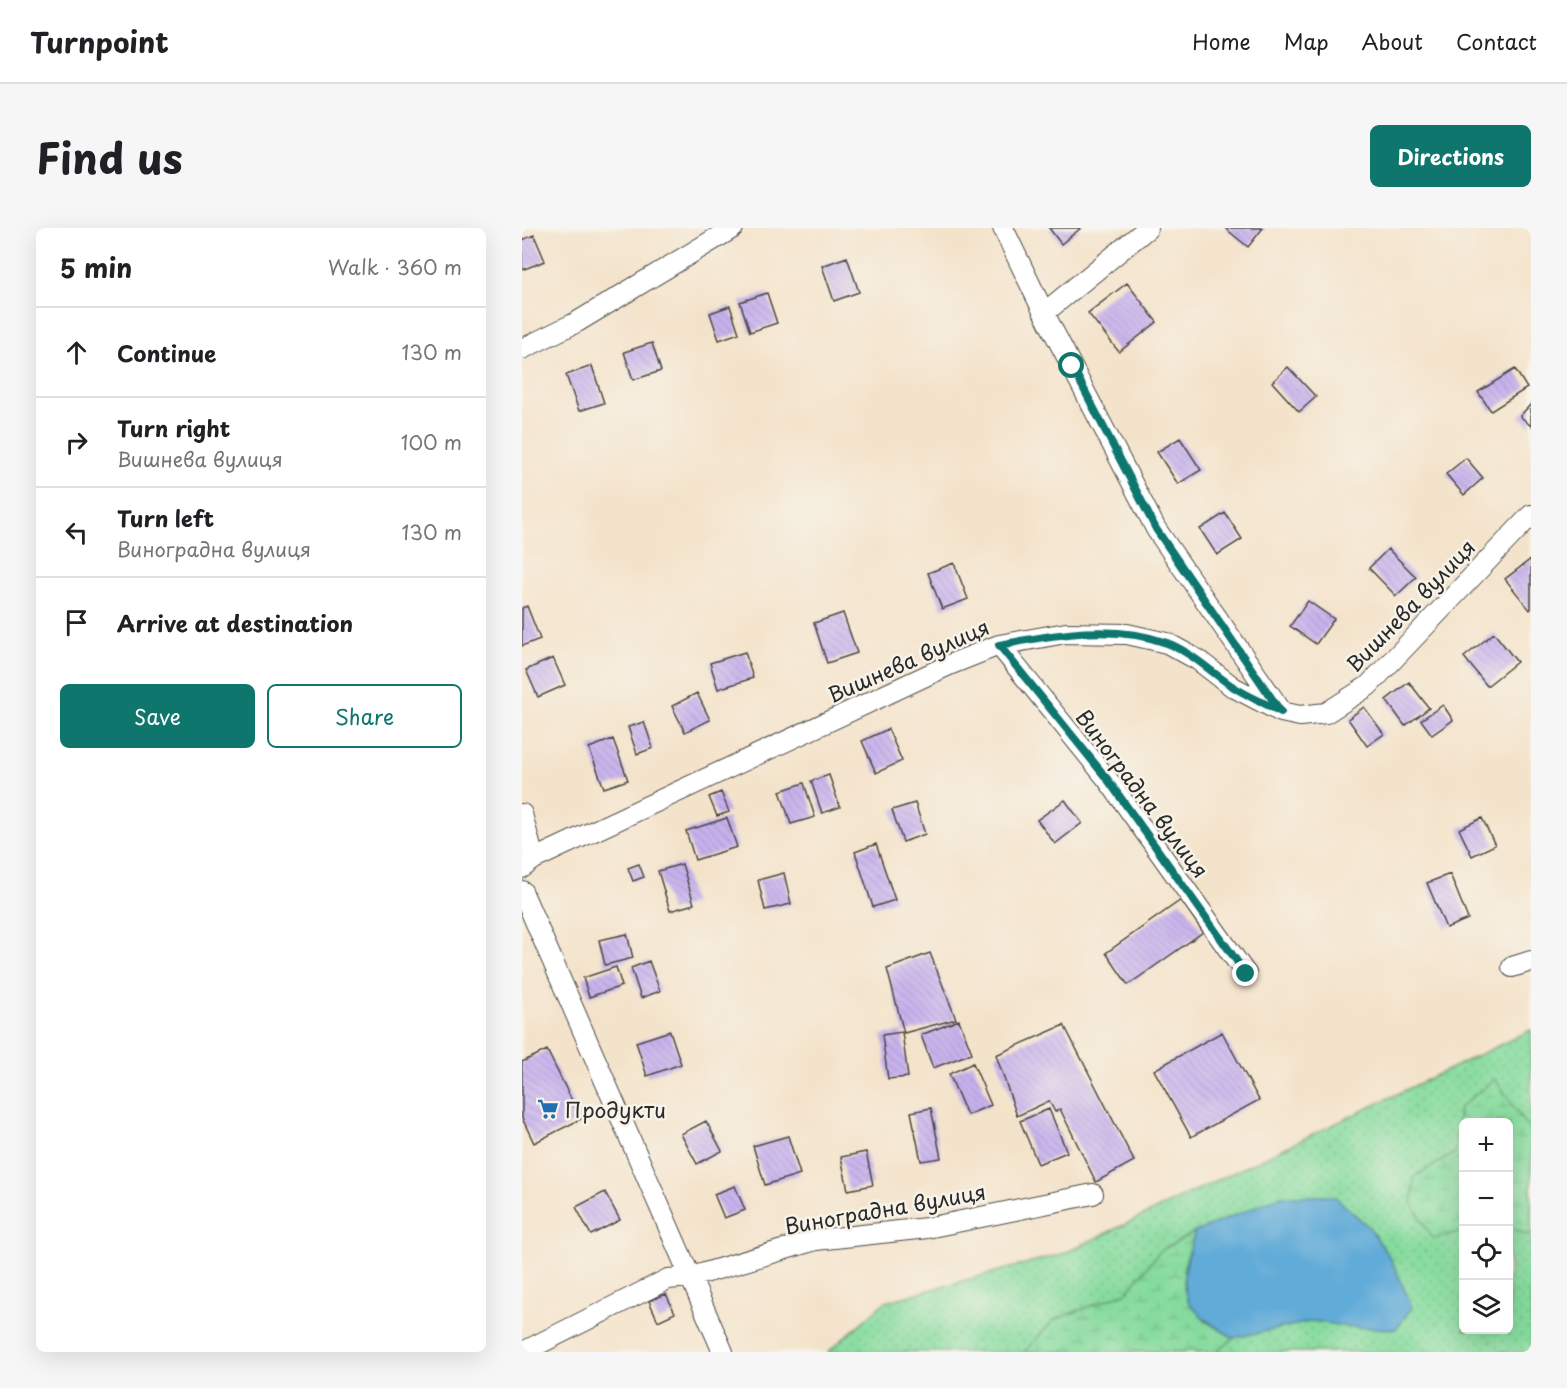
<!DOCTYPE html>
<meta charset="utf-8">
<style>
body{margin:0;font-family:"Playpen Sans",sans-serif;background:#f6f6f6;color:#202124}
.controls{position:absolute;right:18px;bottom:18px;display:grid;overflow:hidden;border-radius:9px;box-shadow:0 6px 24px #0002}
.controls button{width:54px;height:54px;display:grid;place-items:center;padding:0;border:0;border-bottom:2px solid #e0e0e0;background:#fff;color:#202124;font:30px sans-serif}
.stop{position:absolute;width:18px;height:18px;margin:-14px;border:4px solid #0f766e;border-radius:50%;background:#fff}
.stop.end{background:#0f766e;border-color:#fff;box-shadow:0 2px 6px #0008}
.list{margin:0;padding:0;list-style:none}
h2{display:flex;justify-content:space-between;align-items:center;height:78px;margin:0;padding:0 24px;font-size:26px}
h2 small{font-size:20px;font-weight:400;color:#757577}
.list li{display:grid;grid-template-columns:39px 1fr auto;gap:18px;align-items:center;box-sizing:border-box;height:90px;padding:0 24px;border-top:2px solid #e0e0e0}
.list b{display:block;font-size:22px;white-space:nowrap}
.list p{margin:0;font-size:20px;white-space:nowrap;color:#757577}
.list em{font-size:20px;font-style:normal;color:#757577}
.actions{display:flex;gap:12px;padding:18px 24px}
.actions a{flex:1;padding:14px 0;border:2px solid #0f766e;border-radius:9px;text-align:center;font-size:21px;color:#0f766e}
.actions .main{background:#0f766e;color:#fff}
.icon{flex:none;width:33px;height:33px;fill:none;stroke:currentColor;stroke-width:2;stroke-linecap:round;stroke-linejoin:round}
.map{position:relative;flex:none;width:1009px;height:1124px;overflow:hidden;border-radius:9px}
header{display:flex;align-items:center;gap:36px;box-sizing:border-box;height:84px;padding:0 30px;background:#fff;border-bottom:2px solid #e0e0e0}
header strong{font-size:28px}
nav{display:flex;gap:33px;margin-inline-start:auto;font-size:21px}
.intro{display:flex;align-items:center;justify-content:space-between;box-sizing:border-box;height:144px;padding:0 36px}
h1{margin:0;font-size:42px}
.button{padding:15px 27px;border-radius:9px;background:#0f766e;color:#fff;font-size:21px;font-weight:700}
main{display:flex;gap:36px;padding:0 36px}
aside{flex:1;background:#fff;border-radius:9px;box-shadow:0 6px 24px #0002}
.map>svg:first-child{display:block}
</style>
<header>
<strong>Turnpoint</strong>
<nav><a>Home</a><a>Map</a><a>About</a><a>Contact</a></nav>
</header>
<div class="intro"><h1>Find us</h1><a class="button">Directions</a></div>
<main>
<aside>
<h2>5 min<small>Walk · 360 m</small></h2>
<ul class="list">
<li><svg class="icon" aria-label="ahead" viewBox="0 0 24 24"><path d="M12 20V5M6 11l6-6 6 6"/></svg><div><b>Continue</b></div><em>130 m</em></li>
<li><svg class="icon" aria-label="right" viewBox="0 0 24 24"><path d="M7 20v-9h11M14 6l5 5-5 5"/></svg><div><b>Turn right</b><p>Вишнева вулиця</p></div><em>100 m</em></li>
<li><svg class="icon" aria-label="left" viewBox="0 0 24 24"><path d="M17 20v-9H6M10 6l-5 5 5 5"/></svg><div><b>Turn left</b><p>Виноградна вулиця</p></div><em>130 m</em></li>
<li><svg class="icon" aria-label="arrive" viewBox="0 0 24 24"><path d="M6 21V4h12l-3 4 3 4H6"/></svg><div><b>Arrive at destination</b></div></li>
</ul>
<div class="actions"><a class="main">Save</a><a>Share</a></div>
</aside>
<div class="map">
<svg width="1009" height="1124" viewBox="0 0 1009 1124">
<defs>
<pattern id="grass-dots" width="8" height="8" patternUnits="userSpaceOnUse" patternTransform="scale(1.5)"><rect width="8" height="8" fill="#85db9e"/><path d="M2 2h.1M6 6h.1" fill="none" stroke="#73bc88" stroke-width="1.8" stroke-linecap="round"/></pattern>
<pattern id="wetland-marsh" width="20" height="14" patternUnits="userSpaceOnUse" patternTransform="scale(1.5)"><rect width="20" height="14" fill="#85db9e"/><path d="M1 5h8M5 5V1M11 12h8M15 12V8" fill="none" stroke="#73bc88"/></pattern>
<pattern id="building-back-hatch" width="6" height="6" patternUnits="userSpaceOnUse" patternTransform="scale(1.5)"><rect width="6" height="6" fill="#c8b2ee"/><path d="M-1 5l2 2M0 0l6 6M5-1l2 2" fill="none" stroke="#ac99cc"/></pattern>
</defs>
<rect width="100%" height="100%" fill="#f7f3e8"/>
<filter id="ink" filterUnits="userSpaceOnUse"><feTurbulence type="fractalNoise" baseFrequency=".0167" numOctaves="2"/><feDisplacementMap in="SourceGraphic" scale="12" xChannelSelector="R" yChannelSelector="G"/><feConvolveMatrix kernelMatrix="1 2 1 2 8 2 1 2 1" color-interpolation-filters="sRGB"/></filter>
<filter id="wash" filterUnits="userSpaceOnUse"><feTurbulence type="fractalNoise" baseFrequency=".008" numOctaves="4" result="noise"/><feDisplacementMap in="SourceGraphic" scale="24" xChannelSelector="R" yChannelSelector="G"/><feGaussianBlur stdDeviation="1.35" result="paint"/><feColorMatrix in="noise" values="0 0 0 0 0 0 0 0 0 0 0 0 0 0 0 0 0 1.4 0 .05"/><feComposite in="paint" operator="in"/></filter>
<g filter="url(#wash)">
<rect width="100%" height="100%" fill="#f4e3cb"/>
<path fill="url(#grass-dots)" stroke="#588364" stroke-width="1.5" fill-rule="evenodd" d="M1009,802V1124H306L363,1074L543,1025ZM942,894H987V1102H942Z"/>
<path fill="url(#wetland-marsh)" stroke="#588364" stroke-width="1.5" d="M973,851L1005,899L1009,902V1009L987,998V894H942L941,1003L911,1011L890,976L892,949L933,925L937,880Z
M673,1004L661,1042L683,1093L712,1110L695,1124H502L532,1092L605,1064L638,1023Z"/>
<path fill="#60abd8" stroke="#466b82" stroke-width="1.5" d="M759,968H812L847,999L869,1031L890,1079L874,1101L827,1099L792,1093L712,1110C655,1076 654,1066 673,1004Z"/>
<g id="blocks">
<path fill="url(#building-back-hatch)" d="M527,0H559L539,16Z
M703,0H741L726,19Z
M12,7L23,33L0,42V12Z
M325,29L337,64L312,73L300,38Z
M605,55L635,94L597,124L566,85Z
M245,65L255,95L228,104L218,74Z
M208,78L217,105L197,112L188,85Z
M130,115L139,143L111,152L102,124Z
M70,138L82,175L57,183L44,147Z
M766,139L794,169L777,184L750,154Z
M993,141L1005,160L969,183L956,164Z
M1009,176V198L998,188Z
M658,210L679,242L656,256L635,224Z
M944,230L961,250L942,267L924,246Z
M703,285L720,311L695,327L678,301Z
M866,321L894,349L874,368L847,340Z
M1009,331V381L1008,382L983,351Z
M432,335L446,371L420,381L406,345Z
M786,373L812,391L794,416L768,398Z
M5,378L18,411L0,418V380Z
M321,385L335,425L305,435L292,395Z
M972,405L995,434L965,458L942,429Z
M223,424L231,450L196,461L188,435Z
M31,430L43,457L16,469L4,442Z
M887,454L907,480L883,498L864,472Z
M175,465L188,492L163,504L150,478Z
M921,477L931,492L910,507L899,492Z
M842,479L862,506L845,518L826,491Z
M122,494L131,520L115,526L106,499Z
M366,501L380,533L354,545L340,513Z
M91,511L106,552L82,560L67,520Z
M307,547L318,579L300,585L289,553Z
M282,555L293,589L269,596L258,563Z
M199,564L207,584L195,588L187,569Z
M543,572L560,595L533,616L515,592Z
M393,575L403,606L381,614L370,582Z
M205,590L215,619L173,632L164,603Z
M960,590L973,617L950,628L937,601Z
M354,616L373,672L351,679L333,624Z
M117,636L122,649L111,653L106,640Z
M160,636L172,676L148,683L136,643Z
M262,645L269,676L243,682L236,652Z
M928,646L946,691L924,700L905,655Z
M659,672L681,704L606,757L584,725Z
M105,706L111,730L83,737L77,712Z
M408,725L434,791L382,805L365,741Z
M127,733L138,763L119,770L109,740Z
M94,739L100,758L67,769L61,750Z
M437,792L450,825L411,840L399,807Z
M542,797L612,933L574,954L538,881L533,884L527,873L495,888L474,827Z
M148,803L159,836L125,848L114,814Z
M380,804L386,849L366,851L360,807Z
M700,804L737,872L669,909L632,842Z
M25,822L59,891L12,915L0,890V834Z
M451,835L469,877L445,887L427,846Z
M409,880L419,930L399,933L389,884Z
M527,881L545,924L516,936L498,893Z
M184,893L200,923L175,936L159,906Z
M266,908L278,946L243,957L231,918Z
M344,924L351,957L326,962L319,929Z
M213,958L223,982L202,990L192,966Z
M83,964L98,992L69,1007L54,979Z
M144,1066L153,1085L136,1093L127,1073Z"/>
</g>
</g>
<g filter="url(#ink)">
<use href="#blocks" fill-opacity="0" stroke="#494743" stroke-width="1.5"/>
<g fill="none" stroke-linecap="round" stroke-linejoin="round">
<defs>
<path id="minor" d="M481,0L522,85L634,301L758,481
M522,85L626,0
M0,121L55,94L211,0
M477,417L586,552L724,746
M0,586L12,631
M0,640L12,631L427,437L477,417L544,405L605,406L645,415L676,432L711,459L759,484L778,488L804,485L846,458L1009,287
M0,663L201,1124
M990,739L1009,733
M1,1124L146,1051L169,1049L294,1012L405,1000L571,966"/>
</defs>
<use href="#minor" stroke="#494743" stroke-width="22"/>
<use href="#minor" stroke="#fff" stroke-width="20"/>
</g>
</g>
<g fill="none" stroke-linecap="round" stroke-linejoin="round" filter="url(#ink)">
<path stroke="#0f766e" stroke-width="8" d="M550,138L634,301L759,484C743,475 725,468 710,458C689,444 669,424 645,415C591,395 531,407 477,417L586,552L724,746"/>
</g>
<defs>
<symbol id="supermarket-bare" viewBox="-9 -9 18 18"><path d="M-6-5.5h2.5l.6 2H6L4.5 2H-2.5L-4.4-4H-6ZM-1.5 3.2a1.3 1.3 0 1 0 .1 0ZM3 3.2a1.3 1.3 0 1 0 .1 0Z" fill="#1f6fb2" stroke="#f7f3e8" stroke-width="2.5" paint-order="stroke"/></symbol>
</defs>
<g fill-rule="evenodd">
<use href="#supermarket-bare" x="11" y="866" width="30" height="30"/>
</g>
<g text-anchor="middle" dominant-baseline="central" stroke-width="5" stroke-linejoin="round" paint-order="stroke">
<g font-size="21" fill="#2b2b2b" stroke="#f7f3e8">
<text transform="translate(888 377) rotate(-46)">Вишнева вулиця</text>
<text transform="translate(386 432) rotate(-24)">Вишнева вулиця</text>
<text transform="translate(621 565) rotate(53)">Виноградна вулиця</text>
<text transform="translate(363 980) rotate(-10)">Виноградна вулиця</text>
</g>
<g font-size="21" fill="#2b2b2b" stroke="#f7f3e8" text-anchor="start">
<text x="43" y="881">Продукти</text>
</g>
</g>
</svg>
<div class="controls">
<button>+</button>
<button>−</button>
<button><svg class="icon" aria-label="locate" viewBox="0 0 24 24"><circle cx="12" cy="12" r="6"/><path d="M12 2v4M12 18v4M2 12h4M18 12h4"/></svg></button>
<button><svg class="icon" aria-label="layers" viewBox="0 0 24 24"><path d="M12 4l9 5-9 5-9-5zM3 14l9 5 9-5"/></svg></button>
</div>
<div class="stop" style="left:550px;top:138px"></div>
<div class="stop end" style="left:724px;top:746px"></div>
</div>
</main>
